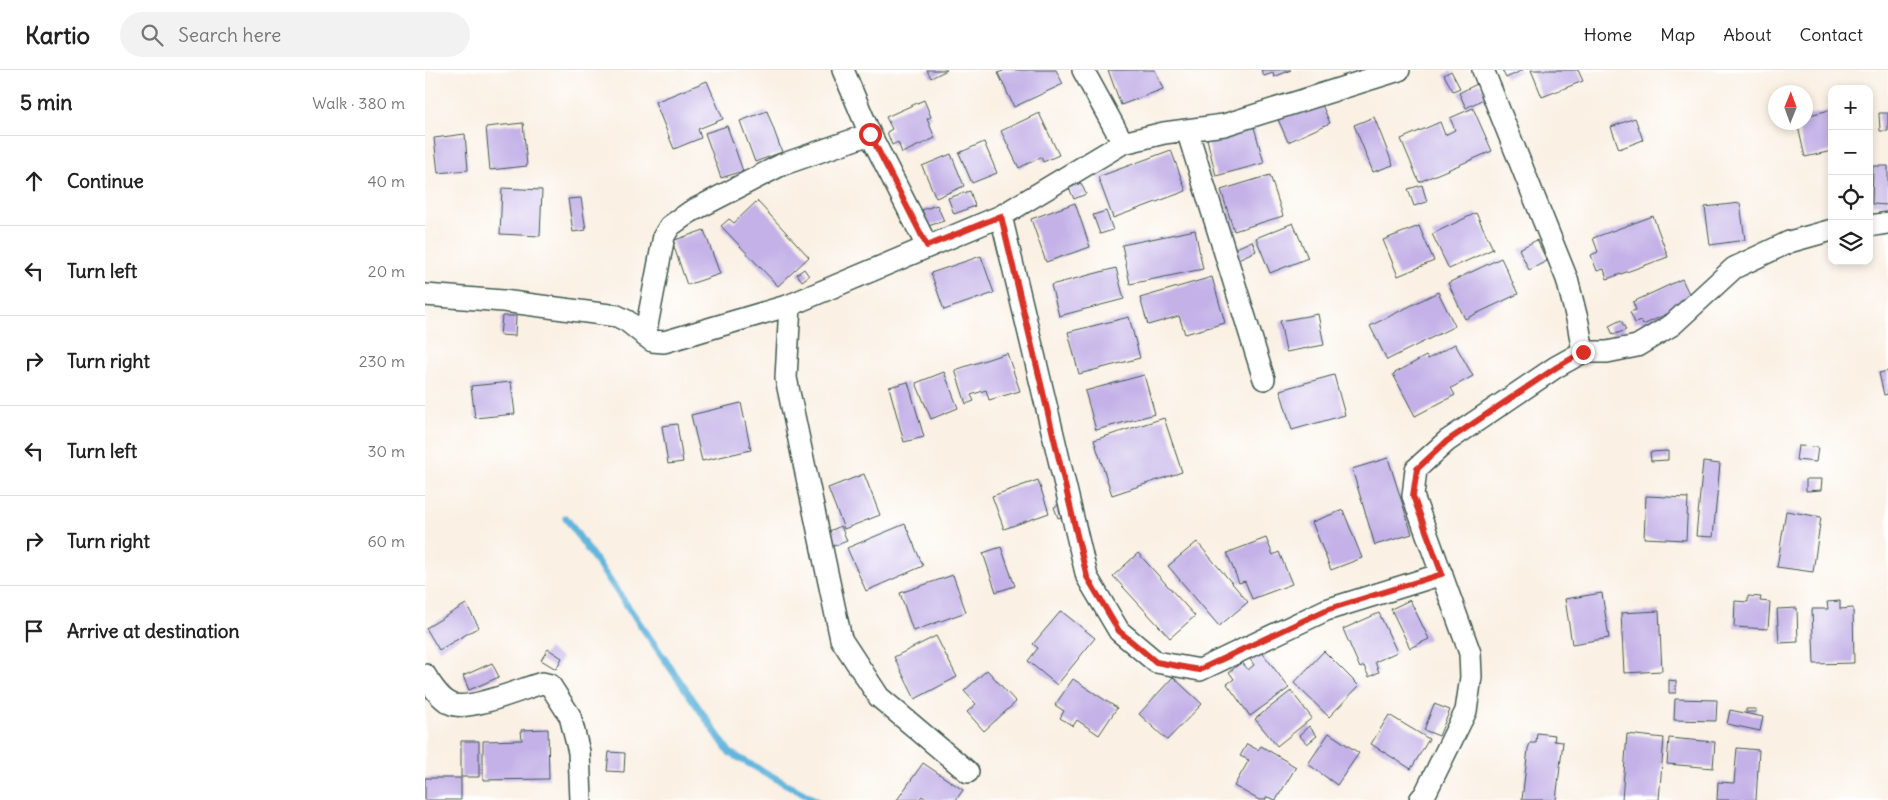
<!DOCTYPE html>
<meta charset="utf-8">
<style>
body{margin:0;font-family:Delius,sans-serif;background:#f2f2f2;color:#222}
.controls{position:absolute;right:15px;top:15px;display:grid;overflow:hidden;border-radius:10px;box-shadow:0 2px 8px #0003}
.controls button{width:45px;height:45px;display:grid;place-items:center;padding:0;border:0;border-bottom:1px solid #e0e0e0;background:#fff;color:#222;font:25px sans-serif}
.compass{position:absolute;left:1343px;top:15px;width:45px;height:45px;border-radius:50%;background:#fff;box-shadow:0 2px 8px #0003;rotate:1deg}
.stop{position:absolute;width:15px;height:15px;margin:-11px;border:4px solid #d93025;border-radius:50%;background:#fff}
.stop.end{background:#d93025;border-color:#fff;box-shadow:0 1px 5px #0008}
.list{margin:0;padding:0;list-style:none}
h2{display:flex;justify-content:space-between;align-items:center;height:65px;margin:0;padding:0 20px;font-size:21px}
h2 small{font-size:16px;font-weight:400;color:#767676}
.list li{display:grid;grid-template-columns:32px 1fr auto;gap:15px;align-items:center;box-sizing:border-box;height:90px;padding:0 20px;border-top:1px solid #e0e0e0}
.list b{display:block;font-size:19px;white-space:nowrap}
.list em{font-size:16px;font-style:normal;color:#767676}
.icon{flex:none;width:28px;height:28px;fill:none;stroke:currentColor;stroke-width:2;stroke-linecap:round;stroke-linejoin:round}
.map{position:relative;flex:none;width:1463px;height:730px;overflow:hidden}
header{display:flex;align-items:center;gap:30px;box-sizing:border-box;height:70px;padding:0 25px;background:#fff;border-bottom:1px solid #e0e0e0}
header strong{font-size:24px}
nav{display:flex;gap:28px;margin-inline-start:auto;font-size:18px}
.search{width:350px;height:45px;background:#f2f2f2;display:flex;align-items:center;gap:12px;box-sizing:border-box;padding:0 18px;border-radius:28px;color:#767676;font-size:19px}
main{display:flex}
aside{flex:1;background:#fff}
.map>svg:first-child{display:block}
</style>
<header>
<strong>Kartio</strong>
<div class="search"><svg class="icon" aria-label="search" viewBox="0 0 24 24"><circle cx="10" cy="10" r="6"/><path d="M15 15l6 6"/></svg>Search here</div>
<nav><a>Home</a><a>Map</a><a>About</a><a>Contact</a></nav>
</header>
<main>
<aside>
<h2>5 min<small>Walk · 380 m</small></h2>
<ul class="list">
<li><svg class="icon" aria-label="ahead" viewBox="0 0 24 24"><path d="M12 20V5M6 11l6-6 6 6"/></svg><div><b>Continue</b></div><em>40 m</em></li>
<li><svg class="icon" aria-label="left" viewBox="0 0 24 24"><path d="M17 20v-9H6M10 6l-5 5 5 5"/></svg><div><b>Turn left</b></div><em>20 m</em></li>
<li><svg class="icon" aria-label="right" viewBox="0 0 24 24"><path d="M7 20v-9h11M14 6l5 5-5 5"/></svg><div><b>Turn right</b></div><em>230 m</em></li>
<li><svg class="icon" aria-label="left" viewBox="0 0 24 24"><path d="M17 20v-9H6M10 6l-5 5 5 5"/></svg><div><b>Turn left</b></div><em>30 m</em></li>
<li><svg class="icon" aria-label="right" viewBox="0 0 24 24"><path d="M7 20v-9h11M14 6l5 5-5 5"/></svg><div><b>Turn right</b></div><em>60 m</em></li>
<li><svg class="icon" aria-label="arrive" viewBox="0 0 24 24"><path d="M6 21V4h12l-3 4 3 4H6"/></svg><div><b>Arrive at destination</b></div></li>
</ul>
</aside>
<div class="map">
<svg width="1463" height="730" viewBox="0 0 1463 730">
<rect width="100%" height="100%" fill="#fff"/>
<filter id="ink" filterUnits="userSpaceOnUse"><feTurbulence type="fractalNoise" baseFrequency=".02" numOctaves="2"/><feDisplacementMap in="SourceGraphic" scale="10" xChannelSelector="R" yChannelSelector="G"/><feConvolveMatrix kernelMatrix="1 2 1 2 8 2 1 2 1" color-interpolation-filters="sRGB"/></filter>
<filter id="wash" filterUnits="userSpaceOnUse"><feTurbulence type="fractalNoise" baseFrequency=".0096" numOctaves="4" result="noise"/><feDisplacementMap in="SourceGraphic" scale="20" xChannelSelector="R" yChannelSelector="G"/><feGaussianBlur stdDeviation="1.12" result="paint"/><feColorMatrix in="noise" values="0 0 0 0 0 0 0 0 0 0 0 0 0 0 0 0 0 1.4 0 .05"/><feComposite in="paint" operator="in"/></filter>
<g filter="url(#wash)">
<rect width="100%" height="100%" fill="#faf0e3"/>
<g fill="none" stroke-linecap="round" stroke-linejoin="round">
<path stroke="#62b5dd" stroke-width="7" d="M141,448L305,683L390,730"/>
</g>
<g id="blocks">
<path fill="#c3b1e7" d="M502,0H522L506,8Z
M580,0H631L638,14L589,37L573,3Z
M683,0H730L738,19L696,35Z
M836,0H866L849,7L848,3L839,6Z
M1077,0H1098L1081,8Z
M1106,0H1153L1158,11L1117,27Z
M1026,1L1035,18L1028,21L1019,5Z
M282,11L298,49L273,59L276,68L249,79L230,32Z
M1054,13L1062,27L1041,38L1034,23Z
M894,28L905,53L863,72L852,47Z
M499,30L506,47L502,49L510,68L477,83L473,72L467,75L462,62L467,59L461,47Z
M1048,38L1067,81L994,112L976,69L1015,52L1020,65L1030,60L1025,48Z
M1405,40L1407,50V81L1380,87L1372,52H1380V46Z
M342,41L357,82L330,92L315,51Z
M614,43L634,85L618,92L616,87L594,98L576,61Z
M1454,43H1463V61H1455Z
M949,47L968,95L948,102L929,55Z
M1210,48L1218,70L1194,79L1186,57Z
M98,53L102,96L65,100L61,57Z
M302,56L318,101L296,108L280,63Z
M829,57L839,93L791,106L782,69Z
M40,64L43,100L13,103L9,68Z
M559,72L572,103L547,113L534,83Z
M746,80L761,121L688,148L673,107Z
M526,84L539,116L511,128L497,96Z
M1448,96H1463V135L1447,134Z
M845,105L858,146L809,161L796,120Z
M656,113L661,124L649,129L644,118Z
M997,115L1002,132L989,136L983,119Z
M77,118L117,120L115,166L75,164Z
M545,121L550,136L529,144L523,128Z
M156,128L161,160L148,162L143,129Z
M332,131L384,187L353,216L296,156L304,149L309,153Z
M650,133L665,177L621,192L606,149Z
M1315,133L1320,170L1285,175L1280,137Z
M512,135L519,151L503,156L497,140Z
M681,141L688,160L675,164L668,145Z
M1051,143L1068,179L1024,199L1007,164Z
M1228,146L1243,187L1182,209L1179,199L1172,201L1166,185L1173,182L1168,168Z
M868,153L883,188L845,203L831,168Z
M994,156L1009,191L973,206L958,170Z
M279,160L295,204L262,215L247,171Z
M770,160L778,199L705,214L697,175Z
M1112,170L1122,191L1104,200L1094,179Z
M827,171L831,181L813,189L809,179Z
M556,186L569,223L519,240L506,203Z
M1076,188L1093,224L1040,249L1023,213Z
M691,198L699,229L634,246L626,215Z
M379,199L384,206L377,211L372,204Z
M787,207L800,253L760,264L754,246L723,255L715,228Z
M1257,209L1268,232L1218,255L1216,251L1210,253L1205,242L1211,240L1208,232Z
M1013,222L1030,256L962,290L945,256Z
M893,244L899,275L861,282L855,251Z
M77,246H91L90,266L75,265Z
M704,247L715,288L654,304L643,262Z
M1196,250L1201,260L1188,265L1184,256Z
M1030,274L1048,306L1026,318L1030,325L990,346L968,304L1001,286L1003,289Z
M582,283L595,321L564,330L561,320L546,325L549,331L541,334L530,300Z
M1463,301V324L1459,325L1454,303Z
M519,302L533,338L506,349L491,313Z
M719,305L730,344L671,360L660,321Z
M909,305L920,345L867,360L855,320Z
M86,312L90,344L50,348L46,316Z
M483,312L499,367L479,372L464,317Z
M316,333L326,380L277,391L266,345Z
M739,348L757,402L687,425L669,370Z
M252,354L258,392L243,394L237,356Z
M1373,376L1393,377L1391,392L1371,390Z
M1243,381V390L1226,391L1225,382Z
M963,388L987,464L950,475L927,399Z
M1278,392L1295,394L1288,467L1271,466Z
M439,404L455,445L419,459L403,418Z
M1381,409H1397L1396,420L1381,421Z
M613,410L624,443L579,459L567,426Z
M1221,426L1263,428L1261,470L1219,468Z
M641,432L645,444L633,448L629,437Z
M918,440L937,488L906,500L887,452Z
M1361,441L1396,447L1388,502L1352,497Z
M480,454L498,496L441,521L422,478Z
M416,456L422,471L406,477L400,463Z
M841,468L848,485L854,482L867,514L827,529L820,511L814,513L802,483Z
M772,472L823,532L794,556L743,496Z
M576,477L590,516L571,522L558,483Z
M713,483L770,546L745,568L688,506Z
M528,505L541,542L488,561L475,523Z
M1177,523L1184,568L1147,574L1140,529Z
M1323,526L1336,527L1335,531L1345,532L1343,559L1309,557L1310,531L1323,532Z
M985,530L1004,569L985,578L966,539Z
M1415,531V539L1428,538L1429,593L1389,594L1387,539H1403L1402,532Z
M41,534L54,557L14,580L1,558Z
M1372,538L1373,572L1354,573L1352,539Z
M636,541L670,568L632,615L603,591L613,578L608,574Z
M1234,541L1237,601L1199,603L1196,543Z
M954,543L972,582L950,592L954,602L944,607L939,596L935,598L918,559Z
M511,566L532,607L490,629L469,587Z
M123,579L137,588L131,599L116,590Z
M836,581L864,618L825,646L802,614L809,609L804,602L817,592L823,600L829,595L825,589Z
M899,581L934,616L904,647L869,613Z
M67,593L74,607L44,620L38,606Z
M562,600L591,632L559,661L542,642L551,634L539,621Z
M748,607L777,634L742,670L714,644Z
M648,609L692,638L674,665L652,650L648,656L635,648L639,641L630,635Z
M1244,610L1251,611V623H1244Z
M866,621L887,648L852,676L830,649Z
M1250,629L1292,630L1291,651L1249,650Z
M1009,634L1025,640L1014,666L999,660Z
M1321,639H1331V642H1321Z
M1305,640L1338,647L1335,661L1302,654Z
M964,645L1004,669L986,699L946,674Z
M884,656L892,666L882,674L874,665Z
M123,659L124,709L58,710V671L97,670L96,660Z
M904,663L934,683L912,715L883,694Z
M1112,663L1130,665L1129,671L1138,672L1131,730H1097L1103,679L1105,673H1111Z
M1202,664L1239,668L1234,730H1197Z
M1244,668L1290,672L1288,698L1242,694Z
M36,671H54V707H36Z
M822,674L833,680L836,676L871,697L851,730L842,727L840,730H834L809,716L824,690L815,686Z
M1312,678L1334,680L1331,730H1292L1293,712L1309,713Z
M184,682L200,683L199,702L182,701Z
M498,693L538,720L531,730H502L497,726L494,730H472Z
M0,708H36V730H0Z"/>
</g>
</g>
<g filter="url(#ink)">
<use href="#blocks" fill-opacity="0" stroke="#40584e" stroke-width="1"/>
<g fill="none" stroke-linecap="round" stroke-linejoin="round">
<defs>
<path id="street" d="M418,0L445,64L502,176
M658,0L698,73
M1058,0L1142,209L1153,253L1158,282
M762,60L839,309
M576,146L662,507L694,561L731,592L775,600L901,540L1017,504
M1444,156L1463,153
M0,225L78,231L192,246L202,251L227,271L239,272L365,235L576,146L698,73L739,63L799,55L974,0
M365,235L361,308L416,569L454,627L543,702
M220,266L239,166L245,156L265,142L356,95L445,64
M0,605C6,615 18,633 30,635C49,639 97,619 117,613L125,615L145,646L154,682L156,730
M995,730L1000,724L1041,641L1046,607L1045,583L988,426L991,399L1022,371L1131,297L1158,282H1182L1212,276L1247,255L1309,198L1364,172L1407,160"/>
</defs>
<use href="#street" stroke="#40584e" stroke-width="24"/>
<use href="#street" stroke="#fff" stroke-width="21"/>
</g>
</g>
<g fill="none" stroke-linecap="round" stroke-linejoin="round" filter="url(#ink)">
<path stroke="#d93025" stroke-width="6" d="M445,64L502,176L576,146L662,507L694,561L731,592L774,600L901,540L1017,504L988,426L992,399L1022,371L1132,297L1158,282"/>
</g>
</svg>
<div class="controls">
<button>+</button>
<button>−</button>
<button><svg class="icon" aria-label="locate" viewBox="0 0 24 24"><circle cx="12" cy="12" r="6"/><path d="M12 2v4M12 18v4M2 12h4M18 12h4"/></svg></button>
<button><svg class="icon" aria-label="layers" viewBox="0 0 24 24"><path d="M12 4l9 5-9 5-9-5zM3 14l9 5 9-5"/></svg></button>
</div>
<svg class="compass" viewBox="-18 -18 36 36"><path d="M0-13l5 13h-10z" fill="#e53935"/><path d="M0 13l5-13h-10z" fill="#767676"/></svg>
<div class="stop" style="left:445px;top:64px"></div>
<div class="stop end" style="left:1158px;top:282px"></div>
</div>
</main>
